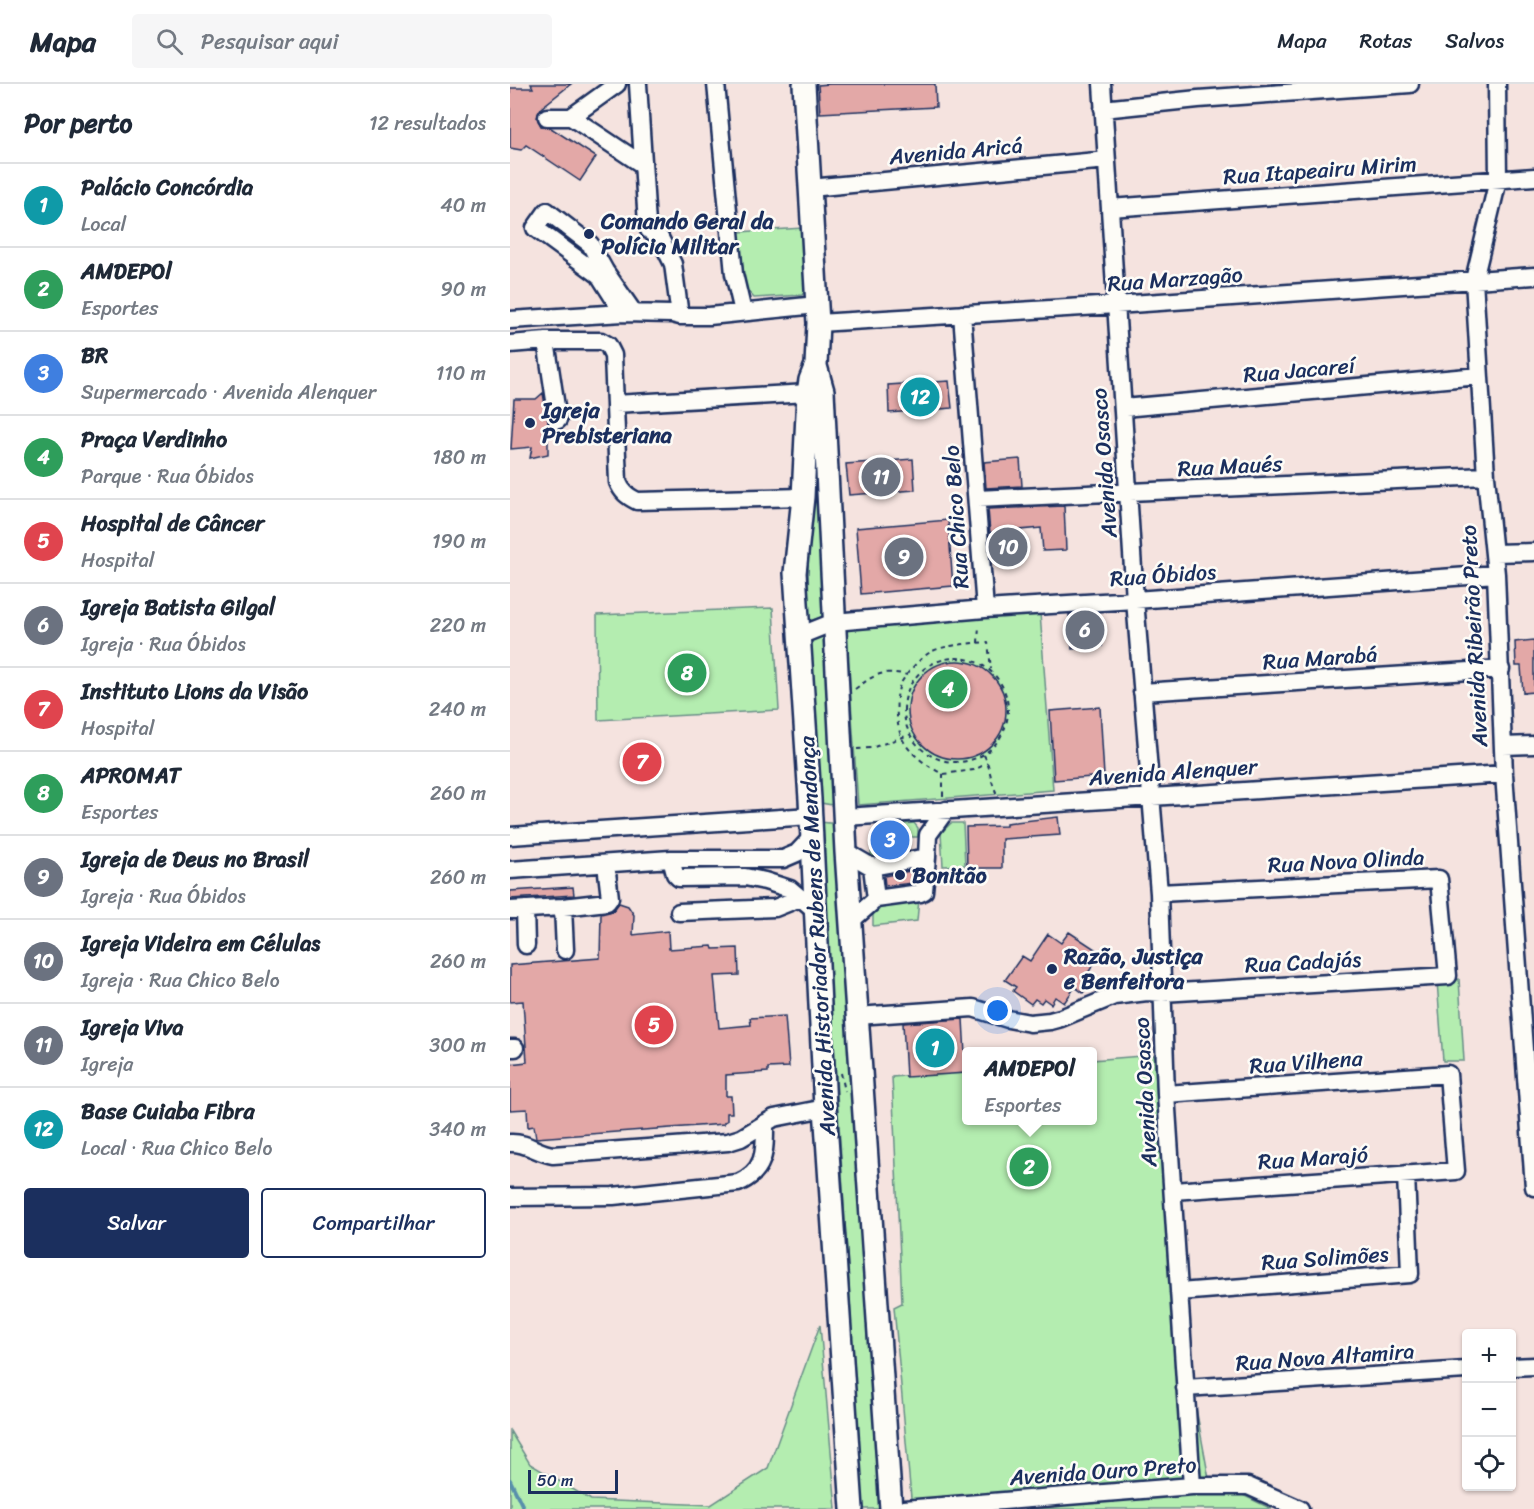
<!DOCTYPE html>
<html lang="pt">
<meta charset="utf-8">
<style>
body{margin:0;font-family:Sriracha,sans-serif;background:#f6f6f7;color:#1f2937}
.controls{position:absolute;right:18px;bottom:18px;display:grid;overflow:hidden;border-radius:6px;box-shadow:0 2px 4px #0004}
.controls button{width:54px;height:54px;display:grid;place-items:center;padding:0;border:0;border-bottom:2px solid #e0e1e3;background:#fff;color:#1f2937;font:30px sans-serif}
.scale{position:absolute;left:18px;bottom:15px;width:90px;box-sizing:border-box;padding-left:6px;border:3px solid #1b2f5e;border-top:0;font-size:16px;line-height:21px;white-space:nowrap;color:#1b2f5e;-webkit-text-stroke:4px #fdfcf7;paint-order:stroke}
.you{position:absolute;left:488px;top:927px;width:21px;height:21px;margin:-15px;border:4px solid #fff;border-radius:50%;background:#1a73e8;box-shadow:0 0 0 9px #1a73e833}
.badge{display:grid;place-items:center;width:39px;height:39px;border-radius:50%;background:#1b2f5e;color:#fff;font-size:20px;font-weight:700}
.pin{position:absolute;translate:-50% -50%;border:3px solid #fff;box-shadow:0 2px 6px #0006}
.popup{position:absolute;left:452px;top:963px;width:135px;height:78px;box-sizing:border-box;display:grid;place-content:center;border-radius:6px;background:#fff;filter:drop-shadow(0 2px 4px #0005);font-size:20px;white-space:nowrap;color:#747a83}
.popup b{font-size:22px;color:#1f2937}
.popup::after{content:'';position:absolute;left:50%;top:100%;margin-left:-12px;border:12px solid transparent;border-top-color:#fff}
.list{margin:0;padding:0;list-style:none}
h2{display:flex;justify-content:space-between;align-items:center;height:78px;margin:0;padding:0 24px;font-size:26px}
h2 small{font-size:20px;font-weight:400;color:#747a83}
.list li{display:grid;grid-template-columns:39px 1fr auto;gap:18px;align-items:center;box-sizing:border-box;height:84px;padding:0 24px;border-top:2px solid #e0e1e3}
.list b{display:block;font-size:22px;white-space:nowrap}
.list p{margin:0;font-size:20px;white-space:nowrap;color:#747a83}
.list em{font-size:20px;font-style:normal;color:#747a83}
.actions{display:flex;gap:12px;padding:18px 24px}
.actions a{flex:1;padding:14px 0;border:2px solid #1b2f5e;border-radius:6px;text-align:center;font-size:21px;color:#1b2f5e}
.actions .main{background:#1b2f5e;color:#fff}
.icon{flex:none;width:33px;height:33px;fill:none;stroke:currentColor;stroke-width:2;stroke-linecap:round;stroke-linejoin:round}
.map{position:relative;flex:none;width:1024px;height:1425px;overflow:hidden}
header{display:flex;align-items:center;gap:36px;box-sizing:border-box;height:84px;padding:0 30px;background:#fff;border-bottom:2px solid #e0e1e3}
header strong{font-size:28px}
nav{display:flex;gap:33px;margin-inline-start:auto;font-size:21px}
.search{width:420px;height:54px;background:#f6f6f7;display:flex;align-items:center;gap:15px;box-sizing:border-box;padding:0 21px;border-radius:6px;color:#747a83;font-size:22px}
main{display:flex}
aside{flex:1;background:#fff}
.map>svg:first-child{display:block}
</style>
<header>
<strong>Mapa</strong>
<div class="search"><svg class="icon" aria-label="search" viewBox="0 0 24 24"><circle cx="10" cy="10" r="6"/><path d="M15 15l6 6"/></svg>Pesquisar aqui</div>
<nav><a>Mapa</a><a>Rotas</a><a>Salvos</a></nav>
</header>
<main>
<aside>
<h2>Por perto<small>12 resultados</small></h2>
<ul class="list">
<li><span class="badge" style="background:#0f9aa8">1</span><div><b>Palácio Concórdia</b><p>Local</p></div><em>40 m</em></li>
<li><span class="badge" style="background:#2e9e5b">2</span><div><b>AMDEPOl</b><p>Esportes</p></div><em>90 m</em></li>
<li><span class="badge" style="background:#3f7fe0">3</span><div><b>BR</b><p>Supermercado · Avenida Alenquer</p></div><em>110 m</em></li>
<li><span class="badge" style="background:#2e9e5b">4</span><div><b>Praça Verdinho</b><p>Parque · Rua Óbidos</p></div><em>180 m</em></li>
<li><span class="badge" style="background:#e0444e">5</span><div><b>Hospital de Câncer</b><p>Hospital</p></div><em>190 m</em></li>
<li><span class="badge" style="background:#6b7280">6</span><div><b>Igreja Batista Gilgal</b><p>Igreja · Rua Óbidos</p></div><em>220 m</em></li>
<li><span class="badge" style="background:#e0444e">7</span><div><b>Instituto Lions da Visão</b><p>Hospital</p></div><em>240 m</em></li>
<li><span class="badge" style="background:#2e9e5b">8</span><div><b>APROMAT</b><p>Esportes</p></div><em>260 m</em></li>
<li><span class="badge" style="background:#6b7280">9</span><div><b>Igreja de Deus no Brasil</b><p>Igreja · Rua Óbidos</p></div><em>260 m</em></li>
<li><span class="badge" style="background:#6b7280">10</span><div><b>Igreja Videira em Células</b><p>Igreja · Rua Chico Belo</p></div><em>260 m</em></li>
<li><span class="badge" style="background:#6b7280">11</span><div><b>Igreja Viva</b><p>Igreja</p></div><em>300 m</em></li>
<li><span class="badge" style="background:#0f9aa8">12</span><div><b>Base Cuiaba Fibra</b><p>Local · Rua Chico Belo</p></div><em>340 m</em></li>
</ul>
<div class="actions"><a class="main">Salvar</a><a>Compartilhar</a></div>
</aside>
<div class="map">
<svg width="1024" height="1425" viewBox="0 0 1024 1425">
<rect width="100%" height="100%" fill="#f5e3df"/>
<filter id="ink" filterUnits="userSpaceOnUse"><feTurbulence type="fractalNoise" baseFrequency=".0167" numOctaves="2"/><feDisplacementMap in="SourceGraphic" scale="12" xChannelSelector="R" yChannelSelector="G"/><feConvolveMatrix kernelMatrix="1 2 1 2 8 2 1 2 1" color-interpolation-filters="sRGB"/></filter>
<g filter="url(#ink)">
<path fill="#b4edb0" stroke="#688e87" stroke-width="1.5" d="M293,144L295,207L292,211L244,214L235,204L228,148Z
M305,367L316,532L299,537L298,480Z
M263,524L269,626L88,636L87,531Z
M530,529L543,706L348,721L336,543Z
M316,551L328,722L311,719L300,560L302,555Z
M310,738L328,740L370,1425H353Z
M404,739L408,744V753H395L384,745L365,761L372,770L369,776H360C363,747 376,741 404,739Z
M441,739H453L455,781L433,782L431,749Z
M409,815L407,837L363,842V830L370,822Z
M949,895L954,977H933L927,897Z
M644,971L658,1172L699,1395L762,1425H402L384,1223L392,1219L382,993L456,987V1036H582V976Z
M310,1241L326,1425H0V1347L20,1380L81,1416L201,1421L258,1384Z"/>
<g fill="none" stroke-linecap="round" stroke-linejoin="round">
<path stroke="#588fab" stroke-width="4" d="M0,1396L14,1425"/>
</g>
<path fill="#e3a8a7" stroke="#1b2f5e" stroke-width="1.5" d="M21,0H61L31,24L27,34L31,42L41,44L86,73L70,97L16,61L11,66L0,64V4H23Z
M320,0H425L426,23L310,29L308,1Z
M439,297L442,324L379,329L378,301Z
M33,309L38,338V370L20,374L22,363L1,365L4,315H26Z
M403,375L405,406L339,411L336,380Z
M510,375L512,402L476,404L474,378Z
M554,422L556,466L533,467L531,444L510,446L512,469L485,471L483,448L480,449L478,425Z
M438,436L443,502L351,510L346,444Z
M589,529L592,562L562,565L559,531Z
M1024,556V608L1013,609L1011,582H1006L1005,558Z
M398 626a49 49 0 1 1 98 0a49 49 0 1 1-98 0Z
M590,623L594,692L544,696L540,627Z
M548,733L550,751L492,755V784H457L456,743L496,742V739Z
M384,745L391,753L372,770L365,761Z
M405,786L404,799L375,802L374,792Z
M63,803L64,811L0,815V807Z
M109,819L118,822L124,831L123,851L158,847L159,865L202,862L203,865L228,864L229,891L204,892L209,944L241,941L240,934L275,932L279,983L258,984V988L216,991V1012H221L222,1029H217V1037L214,1038V1040L26,1054L24,1042L18,1043L17,1025L0,1026V980L17,978L13,917L0,918V881L90,874L91,830L103,827Z
M559,848L591,869L576,892L582,896L573,909L565,903L554,919L545,913L541,920L534,915L531,919L525,915L521,920L503,907L506,903L495,896L512,872L520,877L538,850L551,859Z
M453,935L456,989L396,993L393,939Z"/>
<g fill="none" stroke-linecap="round" stroke-linejoin="round">
<defs>
<path id="minor" d="M128,0L137,140L139,146L150,154L163,180L170,232
M206,0L224,190L233,228
M592,0L625,516L649,809L656,1010L682,1402
M987,0L988,96L964,196L976,392L986,490L994,690L1024,1103
M593,25L688,15L900,0
M37,33H61L133,81
M61,33L107,0
M300,104L597,76
M600,124L1024,93
M113,229L89,191L25,144L37,127L80,160L95,187L124,229
M452,230L475,525
M0,236L113,229L162,230L170,232H199L307,221
M308,239L606,221L1024,192
M36,257L48,336
M0,260L36,257H91L98,261L103,271L108,398C112,408 117,412 127,417L293,413
M105,320L298,309
M613,324L969,292
M467,415L976,392
M984,469L1024,468
M289,552L324,538L475,525L625,516L986,490
M632,608L991,585
M993,662L1024,661
M335,733L994,690
M0,752L300,732
M336,768L362,783L417,773L418,751L436,726
M161,775L165,790L169,794L235,793L255,797L280,805L306,827
M362,783L366,815
M0,786L161,775H273L287,769L302,753
M53,823L55,866
M15,825L16,861
M0,826L53,823L97,818L100,814L96,780
M169,828L265,824L290,814
M342,836L366,815L410,809L414,807L417,773
M347,932L463,924L498,935L520,939L540,937L551,934L604,912L637,908L652,909L938,892L929,795L649,809
M0,964H5
M656,1010L938,990L946,1087L663,1107
M0,1059C17,1058 27,1069 43,1071L218,1058L231,1054L264,1034L315,1024
M0,1113L103,1112L228,1099C256,1087 255,1066 255,1039
M669,1208L900,1190L896,1090
M1002,1283L1024,1282
M675,1304L956,1286
M394,1425L682,1402H738L790,1425"/>
<path id="major" d="M294,0L308,239L306,281L300,296L298,309L293,413L285,489L300,715L315,1024L342,1425
M306,282L313,307L336,768L381,1425"/>
</defs>
<use href="#minor" stroke="#1b2f5e" stroke-width="21"/>
<use href="#major" stroke="#1b2f5e" stroke-width="26"/>
<path stroke="#1b2f5e" stroke-width="2" stroke-dasharray="4.5 4.5" stroke-linecap="butt" d="M468,559L469,541
M394 626a52 52 0 1 1 104 0a52 52 0 1 1-104 0Z
M345,605C364,591 372,585 397,591
M347,665L361,664L399,651
M474,671C480,682 480,695 486,708H484
M433,690L464,686L478,679
M433,712V690C419,683 399,670 392,654C386,642 384,611 391,599C397,589 408,576 419,569C431,561 463,559 478,558L481,585
M331,989L335,1007"/>
<use href="#minor" stroke="#fdfcf7" stroke-width="16"/>
<use href="#major" stroke="#fdfcf7" stroke-width="21"/>
</g>
</g>
<g fill="#1b2f5e" stroke="#fdfcf7" stroke-width="2">
<circle cx="79" cy="150" r="6"/>
<circle cx="20" cy="339" r="6"/>
<circle cx="390" cy="791" r="6"/>
<circle cx="542" cy="885" r="6"/>
</g>
<g text-anchor="middle" dominant-baseline="central" stroke-width="5" stroke-linejoin="round" paint-order="stroke">
<g font-size="22" fill="#1b2f5e" stroke="#fdfcf7">
<text transform="translate(446 67) rotate(-5)">Avenida Aricá</text>
<text transform="translate(810 86) rotate(-4)">Rua Itapeairu Mirim</text>
<text transform="translate(665 195) rotate(-4)">Rua Marzagão</text>
<text transform="translate(789 286) rotate(-5)">Rua Jacareí</text>
<text transform="translate(594 379) rotate(-94)">Avenida Osasco</text>
<text transform="translate(720 382) rotate(-3)">Rua Maués</text>
<text transform="translate(446 433) rotate(-94)">Rua Chico Belo</text>
<text transform="translate(653 491) rotate(-4)">Rua Óbidos</text>
<text transform="translate(964 552) rotate(-93)">Avenida Ribeirão Preto</text>
<text transform="translate(810 574) rotate(-4)">Rua Marabá</text>
<text transform="translate(663 688) rotate(-4)">Avenida Alenquer</text>
<text transform="translate(836 777) rotate(-3)">Rua Nova Olinda</text>
<text transform="translate(307 852) rotate(-93)">Avenida Historiador Rubens de Mendonça</text>
<text transform="translate(793 878) rotate(-3)">Rua Cadajás</text>
<text transform="translate(796 978) rotate(-4)">Rua Vilhena</text>
<text transform="translate(635 1008) rotate(-93)">Avenida Osasco</text>
<text transform="translate(803 1074) rotate(-4)">Rua Marajó</text>
<text transform="translate(815 1174) rotate(-4)">Rua Solimões</text>
<text transform="translate(815 1273) rotate(-4)">Rua Nova Altamira</text>
<text transform="translate(593 1387) rotate(-4)">Avenida Ouro Preto</text>
</g>
<g font-size="22" font-weight="bold" fill="#1b2f5e" stroke="#fdfcf7" text-anchor="start">
<text x="91" y="137">Comando Geral da<tspan x="91" dy="25">Polícia Militar</tspan></text>
<text x="32" y="326">Igreja<tspan x="32" dy="25">Prebisteriana</tspan></text>
<text x="402" y="791">Bonitão</text>
<text x="554" y="872">Razão, Justiça<tspan x="554" dy="25">e Benfeitora</tspan></text>
</g>
</g>
</svg>
<div class="controls">
<button>+</button>
<button>−</button>
<button><svg class="icon" aria-label="locate" viewBox="0 0 24 24"><circle cx="12" cy="12" r="6"/><path d="M12 2v4M12 18v4M2 12h4M18 12h4"/></svg></button>
</div>
<div class="scale">50 m</div>
<div class="you"></div>
<div class="pin badge" style="left:425px;top:964px;background:#0f9aa8">1</div>
<div class="pin badge" style="left:519px;top:1083px;background:#2e9e5b">2</div>
<div class="popup"><b>AMDEPOl</b>Esportes</div>
<div class="pin badge" style="left:380px;top:756px;background:#3f7fe0">3</div>
<div class="pin badge" style="left:438px;top:605px;background:#2e9e5b">4</div>
<div class="pin badge" style="left:144px;top:941px;background:#e0444e">5</div>
<div class="pin badge" style="left:575px;top:546px;background:#6b7280">6</div>
<div class="pin badge" style="left:132px;top:678px;background:#e0444e">7</div>
<div class="pin badge" style="left:177px;top:589px;background:#2e9e5b">8</div>
<div class="pin badge" style="left:394px;top:473px;background:#6b7280">9</div>
<div class="pin badge" style="left:498px;top:463px;background:#6b7280">10</div>
<div class="pin badge" style="left:371px;top:393px;background:#6b7280">11</div>
<div class="pin badge" style="left:410px;top:313px;background:#0f9aa8">12</div>
</div>
</main>
